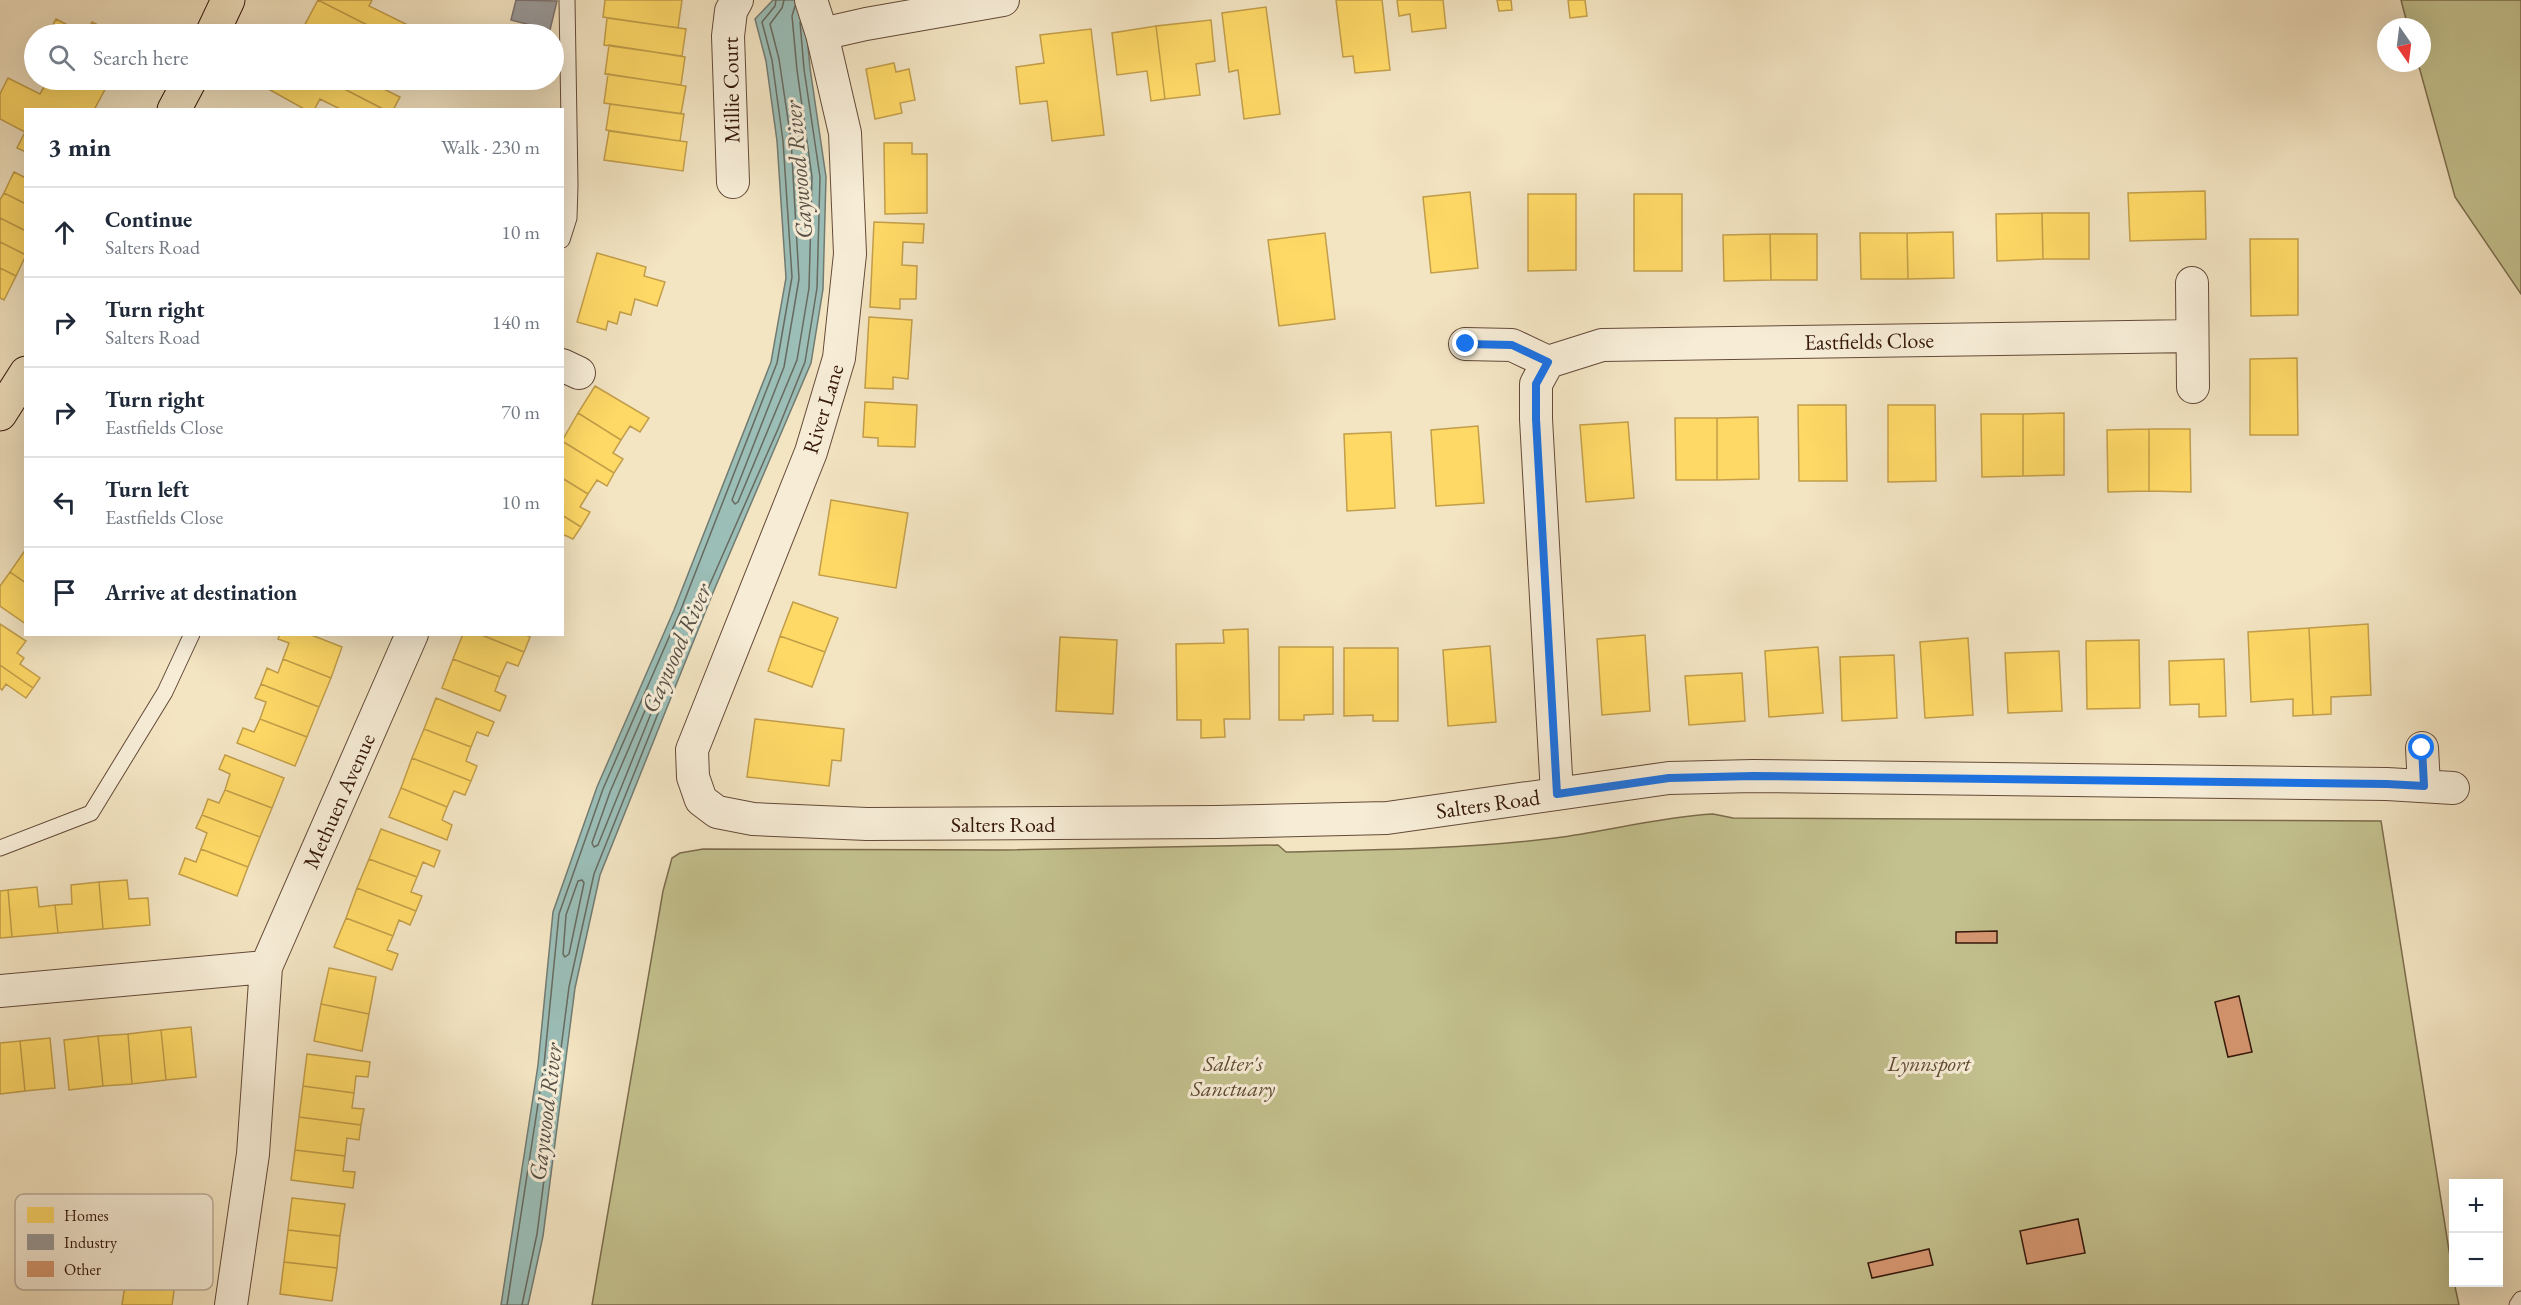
<!DOCTYPE html>
<meta charset="utf-8">
<style>
body{margin:0;font-family:"EB Garamond",serif;background:#f6f6f7;color:#1f2937}
.controls{position:absolute;right:18px;bottom:18px;display:grid;overflow:hidden;border-radius:0px;box-shadow:0 6px 24px #0002}
.controls button{width:54px;height:54px;display:grid;place-items:center;padding:0;border:0;border-bottom:2px solid #e0e1e3;background:#fff;color:#1f2937;font:30px sans-serif}
.compass{position:absolute;left:2377px;top:18px;width:54px;height:54px;border-radius:50%;background:#fff;box-shadow:0 6px 24px #0002;rotate:166deg}
.stop{position:absolute;width:18px;height:18px;margin:-14px;border:4px solid #1a73e8;border-radius:50%;background:#fff}
.stop.end{background:#1a73e8;border-color:#fff;box-shadow:0 2px 6px #0008}
.list{margin:0;padding:0;list-style:none}
h2{display:flex;justify-content:space-between;align-items:center;height:78px;margin:0;padding:0 24px;font-size:26px}
h2 small{font-size:20px;font-weight:400;color:#747a83}
.list li{display:grid;grid-template-columns:39px 1fr auto;gap:18px;align-items:center;box-sizing:border-box;height:90px;padding:0 24px;border-top:2px solid #e0e1e3}
.list b{display:block;font-size:22px;white-space:nowrap}
.list p{margin:0;font-size:20px;white-space:nowrap;color:#747a83}
.list em{font-size:20px;font-style:normal;color:#747a83}
.icon{flex:none;width:33px;height:33px;fill:none;stroke:currentColor;stroke-width:2;stroke-linecap:round;stroke-linejoin:round}
.map{position:relative;flex:none;width:2521px;height:1305px;overflow:hidden}
.search{position:absolute;background:#fff;box-shadow:0 6px 24px #0002;left:24px;top:24px;width:540px;height:66px;display:flex;align-items:center;gap:15px;box-sizing:border-box;padding:0 21px;border-radius:33px;color:#747a83;font-size:22px}
.panel{position:absolute;background:#fff;box-shadow:0 6px 24px #0002;left:24px;top:108px;width:540px;height:528px;border-radius:0px}
.map>svg:first-child{display:block}
</style>
<div class="map">
<svg width="2521" height="1305" viewBox="0 0 2521 1305">
<rect width="100%" height="100%" fill="#f3e4c2"/>
<filter id="stains"><feTurbulence type="fractalNoise" baseFrequency=".00333" numOctaves="4"/><feColorMatrix values="0 0 0 0 .2 0 0 0 0 .09 0 0 0 0 .02 0 0 0 .5 -.17"/></filter>
<radialGradient id="worn" r=".72"><stop offset=".6" stop-color="#630" stop-opacity="0"/><stop offset="1" stop-color="#630" stop-opacity=".3"/></radialGradient>
<path fill="#c3c18e" stroke="#7c6c4c" stroke-width="1.5" d="M2401,0H2521V294L2455,197L2418,63H2422V27H2408Z
M1713,814L1733,818L2381,821L2454,1282L2459,1305H592L663,891L672,858L680,853L703,849L1004,850L1278,845L1286,852C1376,850 1466,849 1555,838C1608,831 1660,817 1713,814Z"/>
<path fill="#9bbeb7" stroke="#727b72" stroke-width="1.5" d="M773,0H818L805,15L810,68L826,177L823,289L811,363L712,595L600,875L575,988L543,1236L528,1305H501L538,1065L553,912L597,787L674,610L771,362L786,278L777,141L766,61L755,19Z"/>
<path fill="#ffd966" stroke="#c29e4a" stroke-width="1.5" d="M318,0H372L369,6L426,34H385Z
M318,0L385,34H311L302,30Z
M605,0H682L678,28L603,17Z
M1336,0H1382L1390,70L1355,73L1353,56L1343,57Z
M1397,0H1443L1446,28L1412,32L1410,14L1399,16Z
M1497,0H1511L1512,10L1499,11Z
M1568,0H1585L1587,16L1570,18Z
M1266,7L1280,114L1244,119L1238,70L1229,72L1222,13Z
M607,18L686,29L682,56L604,45Z
M56,19L85,34H48Z
M1211,20L1215,61L1196,64L1200,95L1165,99L1156,26Z
M92,22L108,30L105,34H86Z
M1156,26L1165,99L1151,101L1147,71L1117,75L1112,33Z
M1091,29L1104,135L1052,141L1047,101L1020,104L1016,67L1044,63L1040,35Z
M34,44V67L25,62Z
M609,45L685,57L681,85L605,74Z
M894,63L896,72L909,69L915,100L900,103L902,113L875,119L866,69Z
M608,74L686,86L681,114L604,103Z
M8,78L40,94L47,82L42,80H110L94,110H26V152L17,148L25,132L0,119V94Z
M276,80H327L385,110H342L320,99L314,110H306L270,90Z
M327,80H366L400,97L393,110H385Z
M610,104L684,114L680,141L606,130Z
M609,131L687,142L683,171L604,160Z
M884,143H912V154H927V213L885,214Z
M14,172L26,178V204L4,193Z
M2205,191L2206,239L2130,241L2128,193Z
M1470,192L1478,268L1431,273L1423,197Z
M4,193L26,204V231L0,218V200Z
M1528,194H1576V270L1528,271Z
M1634,194H1682V271H1634Z
M2042,213L2043,259L1997,261L1996,214Z
M2042,213H2089V259H2043Z
M0,218L26,231V255L0,242Z
M874,222L924,224L923,243L903,242L902,265L917,266L916,299H900V309L870,307Z
M1953,232L1954,278L1908,279L1907,233Z
M1325,233L1335,319L1279,326L1268,240Z
M1860,233H1907L1908,279H1861Z
M1770,234L1771,280L1724,281L1723,235Z
M1770,234H1817V280H1771Z
M2250,239H2298V315L2251,316Z
M0,242L26,255L16,276L0,268Z
M597,253L646,267L644,276L665,282L657,306L635,299L631,315L620,312L617,324L608,321L606,330L577,322Z
M0,268L16,276L4,300L0,298Z
M869,317L912,320L908,379L893,377V389L865,388Z
M2297,358L2298,435H2250V359Z
M595,386L649,418L640,432L630,426L621,440L578,413Z
M865,402L917,405L915,447L878,446V438L863,437Z
M1798,405H1846L1847,481H1799Z
M1888,405H1935L1936,481L1888,482Z
M578,413L621,440L613,453L623,459L614,473L562,441Z
M2064,413V475L2023,476V414Z
M1981,414H2023V476L1982,477Z
M1758,417L1759,479L1717,480V418Z
M1675,418H1717V480H1676Z
M1628,422L1634,498L1586,502L1580,425Z
M1478,426L1484,503L1436,506L1431,430Z
M2149,429V491L2108,492L2107,430Z
M2149,429H2190L2191,492L2149,491Z
M1391,432L1395,508L1347,511L1344,434Z
M562,441L614,473L607,486L597,480L588,494L562,478Z
M562,478L588,494L580,507L590,512L581,527L562,515Z
M831,500L908,513L896,588L819,575Z
M562,515L581,527L573,539L562,534Z
M26,549V583L10,572Z
M10,572L26,583V624L0,606V586Z
M793,602L838,618L825,652L780,636Z
M0,624L26,641L17,653L24,658L20,664L40,678L33,688L0,665Z
M2368,624L2371,695L2331,697V714L2313,715L2309,628Z
M2309,628L2313,715L2293,716V699L2251,702L2248,632Z
M1248,629L1250,719H1224L1225,737L1201,738V720H1177L1176,644L1224,643L1223,630Z
M280,634H309L342,647L331,678L283,659L289,643L278,639Z
M463,634H479L524,652L518,666L507,662L500,677L453,659Z
M479,634H524L530,637L524,652Z
M1645,635L1650,711L1602,715L1597,639Z
M780,636L825,652L812,687L768,671Z
M1060,637L1117,640L1113,714L1056,711Z
M1968,638L1973,715L1925,718L1920,642Z
M2139,640L2140,708L2087,709L2086,641Z
M1490,646L1496,722L1448,726L1443,650Z
M1279,647H1333V714L1304,715V720H1279Z
M1818,647L1823,713L1769,717L1765,651Z
M1344,648H1398V721H1373V715L1344,716Z
M2059,651L2062,711L2008,713L2005,653Z
M1894,655L1897,718L1842,721L1840,657Z
M283,659L331,678L319,707L261,684L267,668L278,673Z
M453,659L500,677L495,691L506,696L500,711L442,688Z
M2224,659L2226,716L2199,717V704L2170,705L2169,661Z
M0,665L33,688L26,698L6,684L2,690L0,688Z
M1742,673L1745,721L1689,725L1685,676Z
M261,684L319,707L307,737L260,719L266,702L255,698Z
M436,698L494,722L488,736L477,732L471,747L424,729Z
M260,719L307,737L295,766L237,743L243,728L254,732Z
M755,719L844,729L841,761L832,760L829,786L747,777Z
M424,729L471,747L466,761L477,766L471,781L412,758Z
M225,755L284,778L272,808L225,790L230,774L219,769Z
M412,758L471,781L465,795L454,791L447,807L401,788Z
M401,788L447,807L442,820L452,825L447,840L389,817Z
M225,790L272,808L260,837L202,815L208,799L219,803Z
M202,815L260,837L248,867L201,849L207,833L196,828Z
M381,829L440,851L434,867L423,862L417,877L369,859Z
M201,849L248,867L237,896L179,874L185,858L196,862Z
M369,859L417,877L411,892L422,896L416,911L357,888Z
M127,880L129,899L148,898L150,925L103,929L99,882Z
M99,882L103,929L58,933L55,905L72,904L71,885Z
M37,887L39,907L55,905L58,933L12,937L8,890Z
M357,888L416,911L410,925L399,920L393,936L346,918Z
M8,890L12,937L0,938V891Z
M346,918L393,936L387,950L398,954L392,970L334,947Z
M329,968L376,977L369,1014L321,1004Z
M321,1004L369,1014L362,1051L314,1041Z
M191,1027L196,1077L166,1080L161,1030Z
M161,1030L166,1080L132,1084L128,1034Z
M128,1034L132,1084L103,1086L98,1036Z
M98,1036L103,1086L69,1090L64,1040Z
M50,1038L55,1088L25,1091L20,1041Z
M20,1041L25,1091L0,1094V1043Z
M307,1054L370,1062L368,1077L356,1076L354,1093L303,1086Z
M303,1086L354,1093L352,1108L364,1109L361,1125L299,1117Z
M299,1117L361,1125L359,1140L347,1138L345,1156L295,1150Z
M295,1150L345,1156L343,1171L355,1172L353,1188L291,1180Z
M292,1198L345,1204L340,1236L288,1230Z
M288,1230L340,1236L337,1268L284,1262Z
M284,1262L337,1268L332,1301L280,1294Z
M126,1278L175,1284L172,1305H122Z"/>
<path fill="#999" stroke="#7b726e" stroke-width="1.5" d="M516,0L557,1L550,30L511,20Z"/>
<g fill="none" stroke-linecap="round" stroke-linejoin="round">
<path stroke="#686a60" stroke-width="1.5" d="M784,0L782,8L770,24L779,59L791,140L799,279L784,367L732,500L735,504L738,502L797,360L809,288L812,177L797,70L792,16L795,6
M654,698L656,701L598,845L594,847L592,843L610,792L650,699Z
M582,880L584,883L569,954L565,957L563,954L566,915L578,881Z
M507,1305L544,1065L559,914L603,789L680,612L777,363L792,277L783,141L772,60L762,22L775,6L776,0
M522,1305L537,1234L569,987L594,874L706,593L778,429L805,362L817,288L820,177L804,69L800,22"/>
</g>
<path fill="#d79872" stroke="#34160a" stroke-width="1.5" d="M1997,931V943H1956V932Z
M2239,996L2252,1052L2228,1057L2215,1002Z
M2078,1219L2085,1253L2027,1264L2020,1231Z
M1929,1249L1933,1265L1872,1278L1868,1263Z"/>
<g fill="none" stroke-linecap="round" stroke-linejoin="round">
<defs>
<path id="lane" d="M562,240L569,218L570,185L567,0
M0,848L91,813L165,692L192,634
M2517,1305L2521,1299"/>
<path id="street" d="M811,0L822,34L845,133L850,254L839,358L811,452L692,750L693,777L701,800L717,812L753,819L867,824L1216,822L1387,818L1669,778L1753,776L2387,784L2453,788
M822,34L866,24L1003,0
M733,182L728,36L731,11L737,0
M2192,283L2193,387
M1465,344L1512,345L1548,362
M562,365L579,373
M2422,748L2424,786
M1557,794L1536,419V384L1548,362L1602,345L2192,336
M0,991L266,967
M231,1305L253,1154L266,967L412,634"/>
<path id="primary" d="M212,34L228,0
M174,110L190,80
M0,414L26,373"/>
</defs>
<use href="#lane" stroke="#644a38" stroke-width="17"/>
<use href="#street" stroke="#644a38" stroke-width="34"/>
<use href="#primary" stroke="#34160a" stroke-width="35"/>
<use href="#lane" stroke="#f7edd7" stroke-width="15"/>
<use href="#street" stroke="#f7edd7" stroke-width="32"/>
<use href="#primary" stroke="#f3e4c2" stroke-width="33"/>
</g>
<g fill="none" stroke-linecap="round" stroke-linejoin="round">
<path stroke="#1a73e8" stroke-width="8" d="M1466,344L1512,345L1548,362L1536,384V419L1557,794L1669,778L1753,776L2387,784L2424,786L2422,748"/>
</g>
<g text-anchor="middle" dominant-baseline="central" stroke-width="6" stroke-linejoin="round" paint-order="stroke">
<g font-size="22" fill="#34160a" stroke="#f7edd7">
<text transform="translate(731 90) rotate(-91)">Millie Court</text>
<text transform="translate(1869 341) rotate(-1)">Eastfields Close</text>
<text transform="translate(823 409) rotate(-73)">River Lane</text>
<text transform="translate(339 801) rotate(-66)">Methuen Avenue</text>
<text transform="translate(1488 804) rotate(-8)">Salters Road</text>
<text x="1003" y="824">Salters Road</text>
</g>
<g font-size="22" font-style="italic" fill="#5f4932" stroke="#f7edd7">
<text x="1233" y="1063">Salter's<tspan x="1233" dy="25">Sanctuary</tspan></text>
<text x="1929" y="1063">Lynnsport</text>
</g>
<g font-size="24" font-style="italic" fill="#585147" stroke="#f7edd7">
<text transform="translate(798 170) rotate(-95)">Gaywood River</text>
<text transform="translate(676 648) rotate(-66)">Gaywood River</text>
<text transform="translate(545 1112) rotate(-83)">Gaywood River</text>
</g>
</g>
<rect x="15" y="1194" width="198" height="96" rx="9" fill="#f7edd7" stroke="#bcac9a" stroke-width="1.5"/>
<rect x="27" y="1207" width="27" height="16" fill="#ffd966"/>
<rect x="27" y="1234" width="27" height="16" fill="#999"/>
<rect x="27" y="1261" width="27" height="16" fill="#d79872"/>
<g font-size="16" fill="#34160a">
<text x="64" y="1221">Homes</text>
<text x="64" y="1248">Industry</text>
<text x="64" y="1275">Other</text>
</g>
<rect width="100%" height="100%" filter="url(#stains)"/>
<rect width="100%" height="100%" fill="url(#worn)"/>
</svg>
<div class="controls">
<button>+</button>
<button>−</button>
</div>
<svg class="compass" viewBox="-18 -18 36 36"><path d="M0-13l5 13h-10z" fill="#e53935"/><path d="M0 13l5-13h-10z" fill="#747a83"/></svg>
<div class="stop" style="left:2422px;top:748px"></div>
<div class="stop end" style="left:1466px;top:344px"></div>
<div class="search"><svg class="icon" aria-label="search" viewBox="0 0 24 24"><circle cx="10" cy="10" r="6"/><path d="M15 15l6 6"/></svg>Search here</div>
<section class="panel">
<h2>3 min<small>Walk · 230 m</small></h2>
<ul class="list">
<li><svg class="icon" aria-label="ahead" viewBox="0 0 24 24"><path d="M12 20V5M6 11l6-6 6 6"/></svg><div><b>Continue</b><p>Salters Road</p></div><em>10 m</em></li>
<li><svg class="icon" aria-label="right" viewBox="0 0 24 24"><path d="M7 20v-9h11M14 6l5 5-5 5"/></svg><div><b>Turn right</b><p>Salters Road</p></div><em>140 m</em></li>
<li><svg class="icon" aria-label="right" viewBox="0 0 24 24"><path d="M7 20v-9h11M14 6l5 5-5 5"/></svg><div><b>Turn right</b><p>Eastfields Close</p></div><em>70 m</em></li>
<li><svg class="icon" aria-label="left" viewBox="0 0 24 24"><path d="M17 20v-9H6M10 6l-5 5 5 5"/></svg><div><b>Turn left</b><p>Eastfields Close</p></div><em>10 m</em></li>
<li><svg class="icon" aria-label="arrive" viewBox="0 0 24 24"><path d="M6 21V4h12l-3 4 3 4H6"/></svg><div><b>Arrive at destination</b></div></li>
</ul>
</section>
</div>
